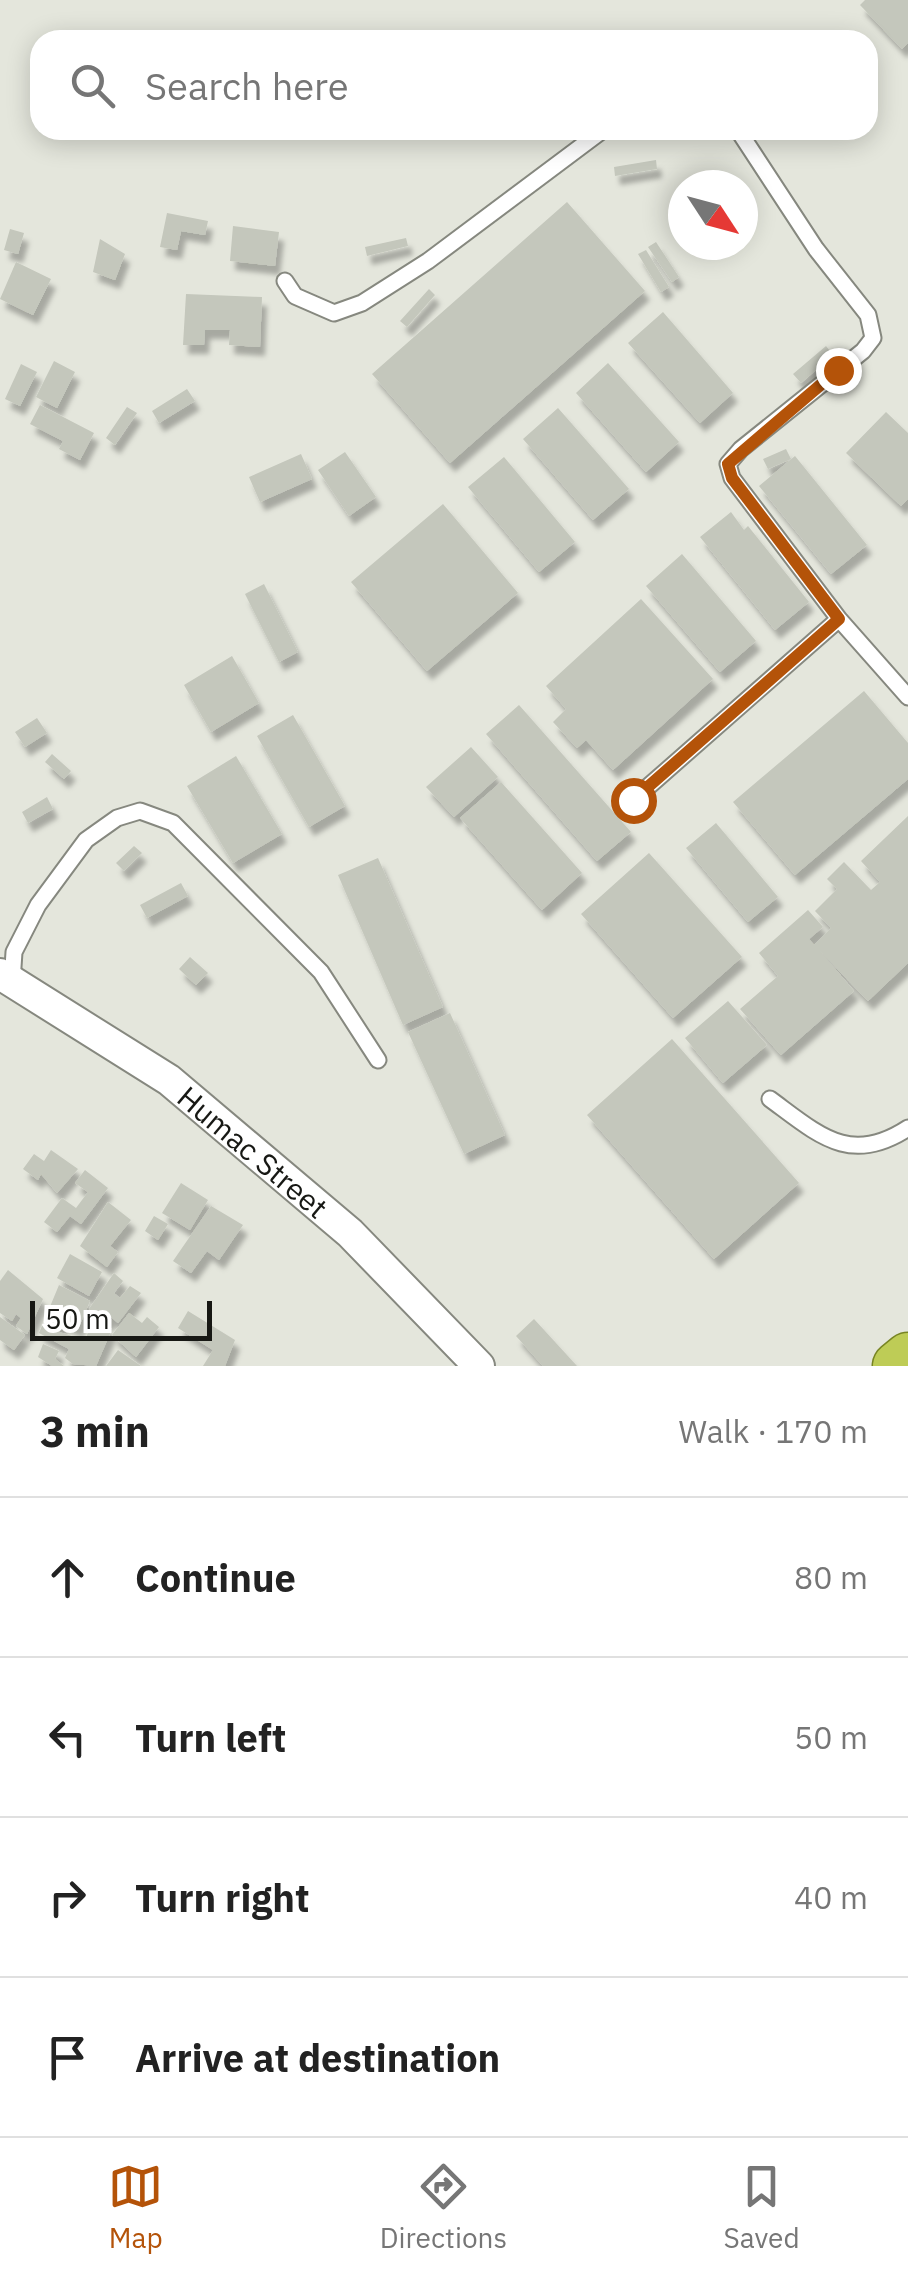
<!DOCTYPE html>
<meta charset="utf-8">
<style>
body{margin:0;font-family:"IBM Plex Sans",sans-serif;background:#f6f6f6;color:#222}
.compass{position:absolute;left:668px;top:170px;width:90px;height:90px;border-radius:50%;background:#fff;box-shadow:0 5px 25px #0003;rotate:126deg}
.scale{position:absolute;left:30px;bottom:25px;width:182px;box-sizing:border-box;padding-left:10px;border:5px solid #171814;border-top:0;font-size:28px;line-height:35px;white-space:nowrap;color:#171814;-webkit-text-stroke:8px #fff;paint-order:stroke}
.stop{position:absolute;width:30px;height:30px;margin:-22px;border:8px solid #b45309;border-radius:50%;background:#fff}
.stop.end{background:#b45309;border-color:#fff;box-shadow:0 2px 10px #0008}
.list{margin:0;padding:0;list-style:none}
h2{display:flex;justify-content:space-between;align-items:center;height:130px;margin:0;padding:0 40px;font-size:42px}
h2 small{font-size:32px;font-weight:400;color:#767676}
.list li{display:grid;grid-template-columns:65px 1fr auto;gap:30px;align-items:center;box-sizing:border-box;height:160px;padding:0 40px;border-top:2px solid #e0e0e0}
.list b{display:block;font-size:38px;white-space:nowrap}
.list em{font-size:32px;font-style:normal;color:#767676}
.icon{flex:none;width:55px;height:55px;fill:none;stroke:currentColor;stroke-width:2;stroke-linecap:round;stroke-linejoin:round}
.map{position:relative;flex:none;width:908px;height:1366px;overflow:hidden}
.search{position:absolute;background:#fff;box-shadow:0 5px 25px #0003;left:30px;right:30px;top:30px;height:110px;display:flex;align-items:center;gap:25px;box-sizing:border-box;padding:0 35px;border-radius:30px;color:#767676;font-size:38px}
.sheet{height:770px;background:#fff}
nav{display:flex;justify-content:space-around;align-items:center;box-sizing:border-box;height:140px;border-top:2px solid #e0e0e0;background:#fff;font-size:28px;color:#767676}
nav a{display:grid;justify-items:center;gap:5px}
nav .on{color:#b45309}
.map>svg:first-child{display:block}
</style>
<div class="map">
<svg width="908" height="1366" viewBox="0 0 908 1366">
<defs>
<filter id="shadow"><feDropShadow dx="5" dy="9" stdDeviation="2.5" flood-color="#0004"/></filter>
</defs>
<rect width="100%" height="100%" fill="#e4e6dc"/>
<path fill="#c4c7bc" filter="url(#shadow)" d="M865,0H908V43L902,49L860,5Z
M656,160L657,169L615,176L614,167Z
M567,202L645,291L450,463L372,374Z
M167,213L208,221L205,235L181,231L177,250L160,247Z
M233,226L279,232L275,266L230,261Z
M10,229L24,233L18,254L4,250Z
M406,238L408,246L367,256L365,247Z
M100,239L125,254L115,280L93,272Z
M656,242L679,277L672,282L648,247Z
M646,250L669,287L661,292L638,254Z
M16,262L51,279L33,315L0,299Z
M429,289L435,295L407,327L400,321Z
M186,294L262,297L260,347L229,345L230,330H205L204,345H183Z
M663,312L733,393L700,423L628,343Z
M826,346L833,355L801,383L793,374Z
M54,361L75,372L57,408L36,397Z
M608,363L679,442L646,472L576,393Z
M21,364L37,372L20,406L5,399Z
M187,389L195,401L159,423L152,411Z
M40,405L94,433L80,460L59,449L63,441L30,424Z
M127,407L137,413L115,445L106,438Z
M558,408L629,489L593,520L523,439Z
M886,412L908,433V499L901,506L846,453Z
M786,449L791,459L768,469L763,459Z
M345,452L376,497L349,516L318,470Z
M301,454L312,479L260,502L249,477Z
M795,456L867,545L831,574L759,486Z
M504,457L575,542L539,572L468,487Z
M443,504L518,593L427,671L351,582Z
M731,512L744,530L748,526L809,602L775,630L700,537Z
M682,554L756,641L720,672L646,586Z
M264,584L298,652L279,662L245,594Z
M641,599L713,679L613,770L586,740L577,748L553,722L566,709L546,686Z
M232,656L259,703L211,732L184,685Z
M864,691L908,743V779L795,875L733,802Z
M519,705L631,832L597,861L486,734Z
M293,715L345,806L309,827L257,736Z
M37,718L47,733L25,747L15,732Z
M471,747L498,777L454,817L426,787Z
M52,754L71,771L64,779L45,762Z
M236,756L282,834L233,863L187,786Z
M501,782L582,873L542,910L460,818Z
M47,797L53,809L28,823L22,812Z
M908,816V963L868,1001L820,951L854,991L781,1055L740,1009L778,976L759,953L808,910L823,927L809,939L814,945L831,928L815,911L837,889L827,879L844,862L871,890L880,882L861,861Z
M716,823L778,897L748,922L686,848Z
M134,846L142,853L124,871L116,863Z
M649,853L742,957L673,1018L581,914Z
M378,858L443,1007L403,1025L338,875Z
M181,883L188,896L147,918L140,905Z
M190,957L208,973L196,985L179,969Z
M728,1001L767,1045L723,1083L685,1038Z
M450,1013L505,1135L464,1154L408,1032Z
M672,1039L799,1183L714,1259L587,1115Z
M51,1150L78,1169L57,1193L41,1174L38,1180L23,1169L34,1154L44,1161Z
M85,1170L108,1188L81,1224L70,1216L57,1232L44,1222L62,1198L76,1208L88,1192L75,1183Z
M181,1183L208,1200L190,1230L162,1213Z
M108,1202L131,1220L110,1246L118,1252L107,1267L80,1246Z
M211,1206L243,1225L219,1260L207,1251L191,1273L173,1261Z
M154,1216L168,1224L158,1240L145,1231Z
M70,1254L102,1272L89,1296L57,1278Z
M8,1270L43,1299L27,1334L16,1326L21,1318L16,1314L12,1321L0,1313V1281Z
M114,1273L123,1281L114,1293L120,1298L130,1286L141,1293L118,1323L111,1317L107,1323L89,1309Z
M59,1285L90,1301L78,1329L63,1322L59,1332L85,1340L93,1320L112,1329L96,1366L73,1364L65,1358L69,1349L39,1333Z
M188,1311L235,1340L225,1366H203L213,1350L178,1328Z
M129,1313L142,1323L147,1317L159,1327L136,1357L112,1335Z
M0,1317L25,1335L14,1350L0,1340Z
M534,1319L577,1366H543L516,1336Z
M43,1344L59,1351L55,1359L64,1366H52L38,1357Z
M118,1350L141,1366H106Z"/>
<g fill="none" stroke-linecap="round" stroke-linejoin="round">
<defs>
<path id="service" d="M738,130L816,249L868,315L873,338L863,351L741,449L728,464L732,478L839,619
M285,281L295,296L334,313L362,303L428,261L603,130
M633,800L839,619L908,697
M12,982L14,952L38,905L86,840L117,818L140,811L173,823L321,972L378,1060
M770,1099C819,1135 850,1166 908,1128"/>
<g id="minor">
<path id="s1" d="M0,974L169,1080L350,1233L479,1366"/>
</g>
<path id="trunk" d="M897,1366L908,1357"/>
</defs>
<use href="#service" stroke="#86887f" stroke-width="19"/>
<use href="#minor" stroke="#86887f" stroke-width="34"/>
<use href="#trunk" stroke="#788524" stroke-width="51"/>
<use href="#service" stroke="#fff" stroke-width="15"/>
<use href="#minor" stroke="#fff" stroke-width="30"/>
<use href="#trunk" stroke="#becc56" stroke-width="48"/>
</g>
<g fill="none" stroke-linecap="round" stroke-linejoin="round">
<path stroke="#b45309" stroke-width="12" d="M633,800L839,619L732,478L728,464L838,370"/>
</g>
<g text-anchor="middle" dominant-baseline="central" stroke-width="9" stroke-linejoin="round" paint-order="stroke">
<g font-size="30" fill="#171814" stroke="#fff">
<text stroke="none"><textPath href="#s1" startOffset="310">Humac Street</textPath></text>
</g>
</g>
</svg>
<svg class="compass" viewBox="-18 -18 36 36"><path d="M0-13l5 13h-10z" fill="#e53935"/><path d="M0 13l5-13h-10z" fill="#767676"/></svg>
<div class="scale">50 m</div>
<div class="stop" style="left:633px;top:800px"></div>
<div class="stop end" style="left:838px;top:370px"></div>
<div class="search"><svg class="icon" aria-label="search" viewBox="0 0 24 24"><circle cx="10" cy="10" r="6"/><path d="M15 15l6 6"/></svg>Search here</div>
</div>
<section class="sheet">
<h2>3 min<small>Walk · 170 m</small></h2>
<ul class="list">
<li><svg class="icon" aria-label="ahead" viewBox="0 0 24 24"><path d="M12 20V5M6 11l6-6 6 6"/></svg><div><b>Continue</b></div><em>80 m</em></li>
<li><svg class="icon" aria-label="left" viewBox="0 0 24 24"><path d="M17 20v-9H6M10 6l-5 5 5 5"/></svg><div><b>Turn left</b></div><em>50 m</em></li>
<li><svg class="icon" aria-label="right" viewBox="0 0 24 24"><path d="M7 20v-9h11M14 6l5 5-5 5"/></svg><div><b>Turn right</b></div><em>40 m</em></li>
<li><svg class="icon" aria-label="arrive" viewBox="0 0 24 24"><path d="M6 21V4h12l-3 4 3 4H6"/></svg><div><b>Arrive at destination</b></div></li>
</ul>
</section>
<nav>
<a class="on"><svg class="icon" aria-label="map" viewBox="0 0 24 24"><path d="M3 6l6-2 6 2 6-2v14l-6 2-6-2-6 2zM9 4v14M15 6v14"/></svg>Map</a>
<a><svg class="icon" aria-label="directions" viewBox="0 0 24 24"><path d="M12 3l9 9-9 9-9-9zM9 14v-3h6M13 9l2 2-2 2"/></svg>Directions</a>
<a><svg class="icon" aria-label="saved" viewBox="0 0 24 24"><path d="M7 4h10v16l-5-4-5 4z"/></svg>Saved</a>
</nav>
